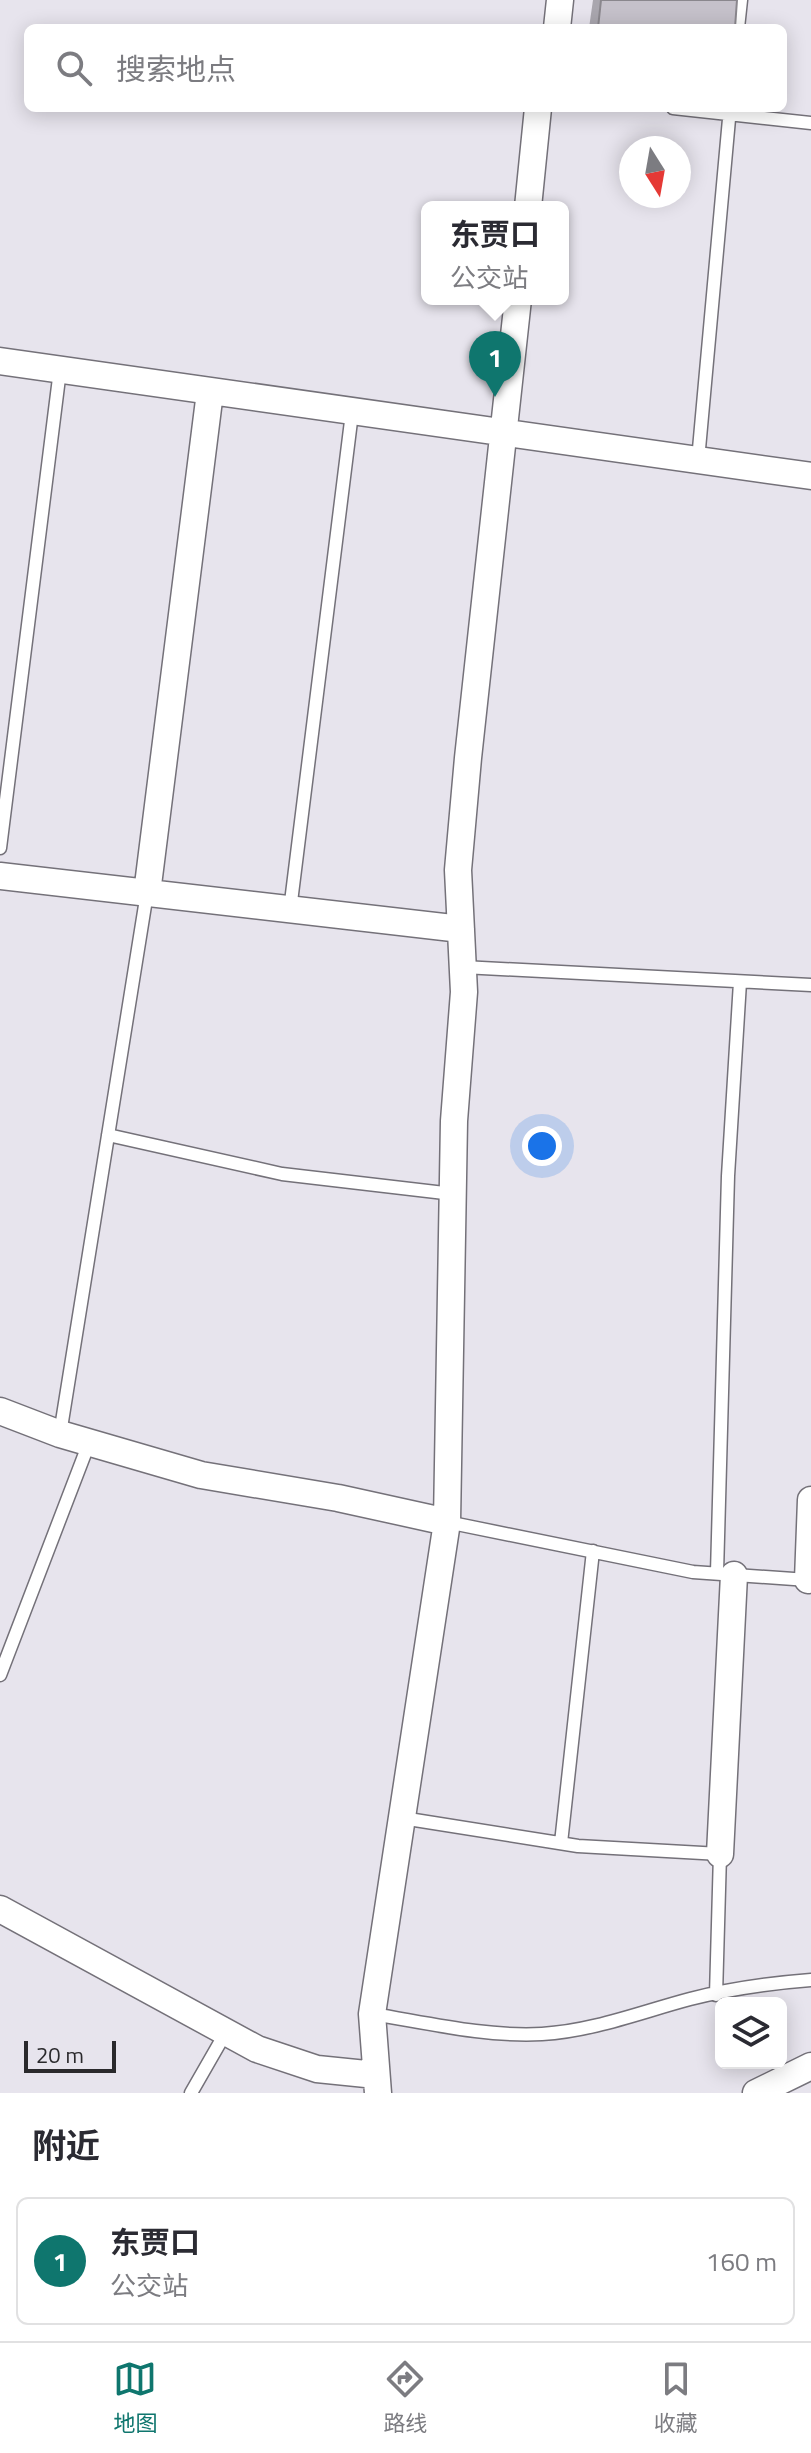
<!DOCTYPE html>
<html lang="zh">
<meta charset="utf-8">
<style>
body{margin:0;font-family:"Titillium Web","Noto Sans SC",sans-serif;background:#f7f7f7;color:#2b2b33}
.controls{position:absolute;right:24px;bottom:24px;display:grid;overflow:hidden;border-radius:12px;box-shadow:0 4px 20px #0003}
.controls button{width:72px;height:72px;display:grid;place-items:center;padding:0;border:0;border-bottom:2px solid #e1e1e2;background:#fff;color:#2b2b33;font:40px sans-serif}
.compass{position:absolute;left:619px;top:136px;width:72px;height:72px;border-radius:50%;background:#fff;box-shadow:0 4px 20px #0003;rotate:169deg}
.scale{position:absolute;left:24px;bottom:20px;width:92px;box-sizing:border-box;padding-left:8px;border:4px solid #2a292c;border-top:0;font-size:22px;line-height:28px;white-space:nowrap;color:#2a292c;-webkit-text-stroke:6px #e7e4ed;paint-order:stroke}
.you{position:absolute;left:542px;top:1146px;width:28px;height:28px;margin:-20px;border:6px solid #fff;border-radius:50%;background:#1a73e8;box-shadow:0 0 0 12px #1a73e833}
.badge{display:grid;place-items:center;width:52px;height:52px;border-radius:50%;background:#0f766e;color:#fff;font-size:26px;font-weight:700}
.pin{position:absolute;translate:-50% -66px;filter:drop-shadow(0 2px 4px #0008)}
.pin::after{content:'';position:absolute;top:42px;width:28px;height:24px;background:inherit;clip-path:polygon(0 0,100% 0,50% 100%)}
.popup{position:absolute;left:421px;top:201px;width:148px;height:104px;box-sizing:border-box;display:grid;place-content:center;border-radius:12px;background:#fff;filter:drop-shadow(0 2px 6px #0005);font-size:26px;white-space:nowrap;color:#7c7c81}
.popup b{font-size:30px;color:#2b2b33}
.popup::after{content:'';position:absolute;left:50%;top:100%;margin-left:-16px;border:16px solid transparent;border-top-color:#fff}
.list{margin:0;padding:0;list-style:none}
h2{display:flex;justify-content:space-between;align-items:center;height:104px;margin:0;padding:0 32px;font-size:34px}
h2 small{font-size:26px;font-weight:400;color:#7c7c81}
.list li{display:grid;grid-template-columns:52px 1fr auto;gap:24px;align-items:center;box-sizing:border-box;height:128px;margin:0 16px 16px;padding:0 16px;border:2px solid #e1e1e2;border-radius:12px}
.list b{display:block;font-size:30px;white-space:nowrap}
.list p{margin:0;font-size:26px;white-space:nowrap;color:#7c7c81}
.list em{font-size:26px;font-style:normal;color:#7c7c81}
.icon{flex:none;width:44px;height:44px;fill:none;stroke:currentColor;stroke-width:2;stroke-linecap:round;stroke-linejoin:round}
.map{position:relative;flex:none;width:811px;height:2093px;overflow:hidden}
.search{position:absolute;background:#fff;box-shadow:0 4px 20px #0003;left:24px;right:24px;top:24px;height:88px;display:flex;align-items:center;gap:20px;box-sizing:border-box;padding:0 28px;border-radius:12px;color:#7c7c81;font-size:30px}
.sheet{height:248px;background:#fff}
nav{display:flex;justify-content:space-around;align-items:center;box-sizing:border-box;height:112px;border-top:2px solid #e1e1e2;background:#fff;font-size:22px;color:#7c7c81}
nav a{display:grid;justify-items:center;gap:4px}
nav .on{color:#0f766e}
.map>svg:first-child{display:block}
</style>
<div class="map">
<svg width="811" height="2093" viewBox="0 0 811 2093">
<rect width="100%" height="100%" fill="#e7e4ed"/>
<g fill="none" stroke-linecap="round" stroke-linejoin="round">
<defs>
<path id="service" d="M738,28L741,0
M673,108L811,123
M698,460L730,108
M0,848L60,370
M290,910L352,413
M463,967L811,985
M108,1135L282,1174L453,1194
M60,1434L147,893
M447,1522L693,1572L808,1580
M717,1573L728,1176L740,982
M0,1675L89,1443
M402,1818L578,1846L720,1854L716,1995
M561,1843L593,1551
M372,2014C428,2023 485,2037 542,2034C593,2031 641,2012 690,1999C729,1989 772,1983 811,1980
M191,2093L226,2032"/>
<path id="minor" d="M557,28L560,0
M528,207L538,108
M0,361L811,476
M0,876L461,929
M147,893L210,392
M0,1411L60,1434L201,1475L338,1498L447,1522
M808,1580L811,1500
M720,1854L734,1575
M0,1909L257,2049L317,2069L376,2075
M378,2093L372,2014L447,1522L454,1121L464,992L458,870L468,758L518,299
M756,2093L811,2066"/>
</defs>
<use href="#service" stroke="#747179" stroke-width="15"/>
<use href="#minor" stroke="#747179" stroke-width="29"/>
<use href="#service" stroke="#fff" stroke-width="12"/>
<use href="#minor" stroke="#fff" stroke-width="26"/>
</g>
<path fill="#a9a6ae" d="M593,0H737L735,28H589Z"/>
<path fill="#c5c1ca" stroke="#8a878d" stroke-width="2" d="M601,0H737L735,28H598Z"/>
</svg>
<div class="controls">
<button><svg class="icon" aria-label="layers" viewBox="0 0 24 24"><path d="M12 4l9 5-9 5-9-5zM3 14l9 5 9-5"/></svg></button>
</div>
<svg class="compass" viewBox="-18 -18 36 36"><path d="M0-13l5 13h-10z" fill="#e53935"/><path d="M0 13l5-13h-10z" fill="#7c7c81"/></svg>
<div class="scale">20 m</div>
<div class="you"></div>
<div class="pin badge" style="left:495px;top:397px">1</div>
<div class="popup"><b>东贾口</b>公交站</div>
<div class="search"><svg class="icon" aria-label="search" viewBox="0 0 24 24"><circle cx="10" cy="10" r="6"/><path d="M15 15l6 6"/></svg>搜索地点</div>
</div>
<section class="sheet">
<h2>附近<small></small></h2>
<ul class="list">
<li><span class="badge">1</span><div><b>东贾口</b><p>公交站</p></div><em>160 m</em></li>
</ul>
</section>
<nav>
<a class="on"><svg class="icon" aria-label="map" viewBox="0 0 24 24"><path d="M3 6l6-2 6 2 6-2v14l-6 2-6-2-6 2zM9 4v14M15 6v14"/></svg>地图</a>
<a><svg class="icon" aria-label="directions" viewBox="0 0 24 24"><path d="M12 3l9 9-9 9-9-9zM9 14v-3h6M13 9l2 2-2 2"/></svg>路线</a>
<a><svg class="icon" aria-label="saved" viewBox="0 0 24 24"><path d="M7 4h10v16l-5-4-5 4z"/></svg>收藏</a>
</nav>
